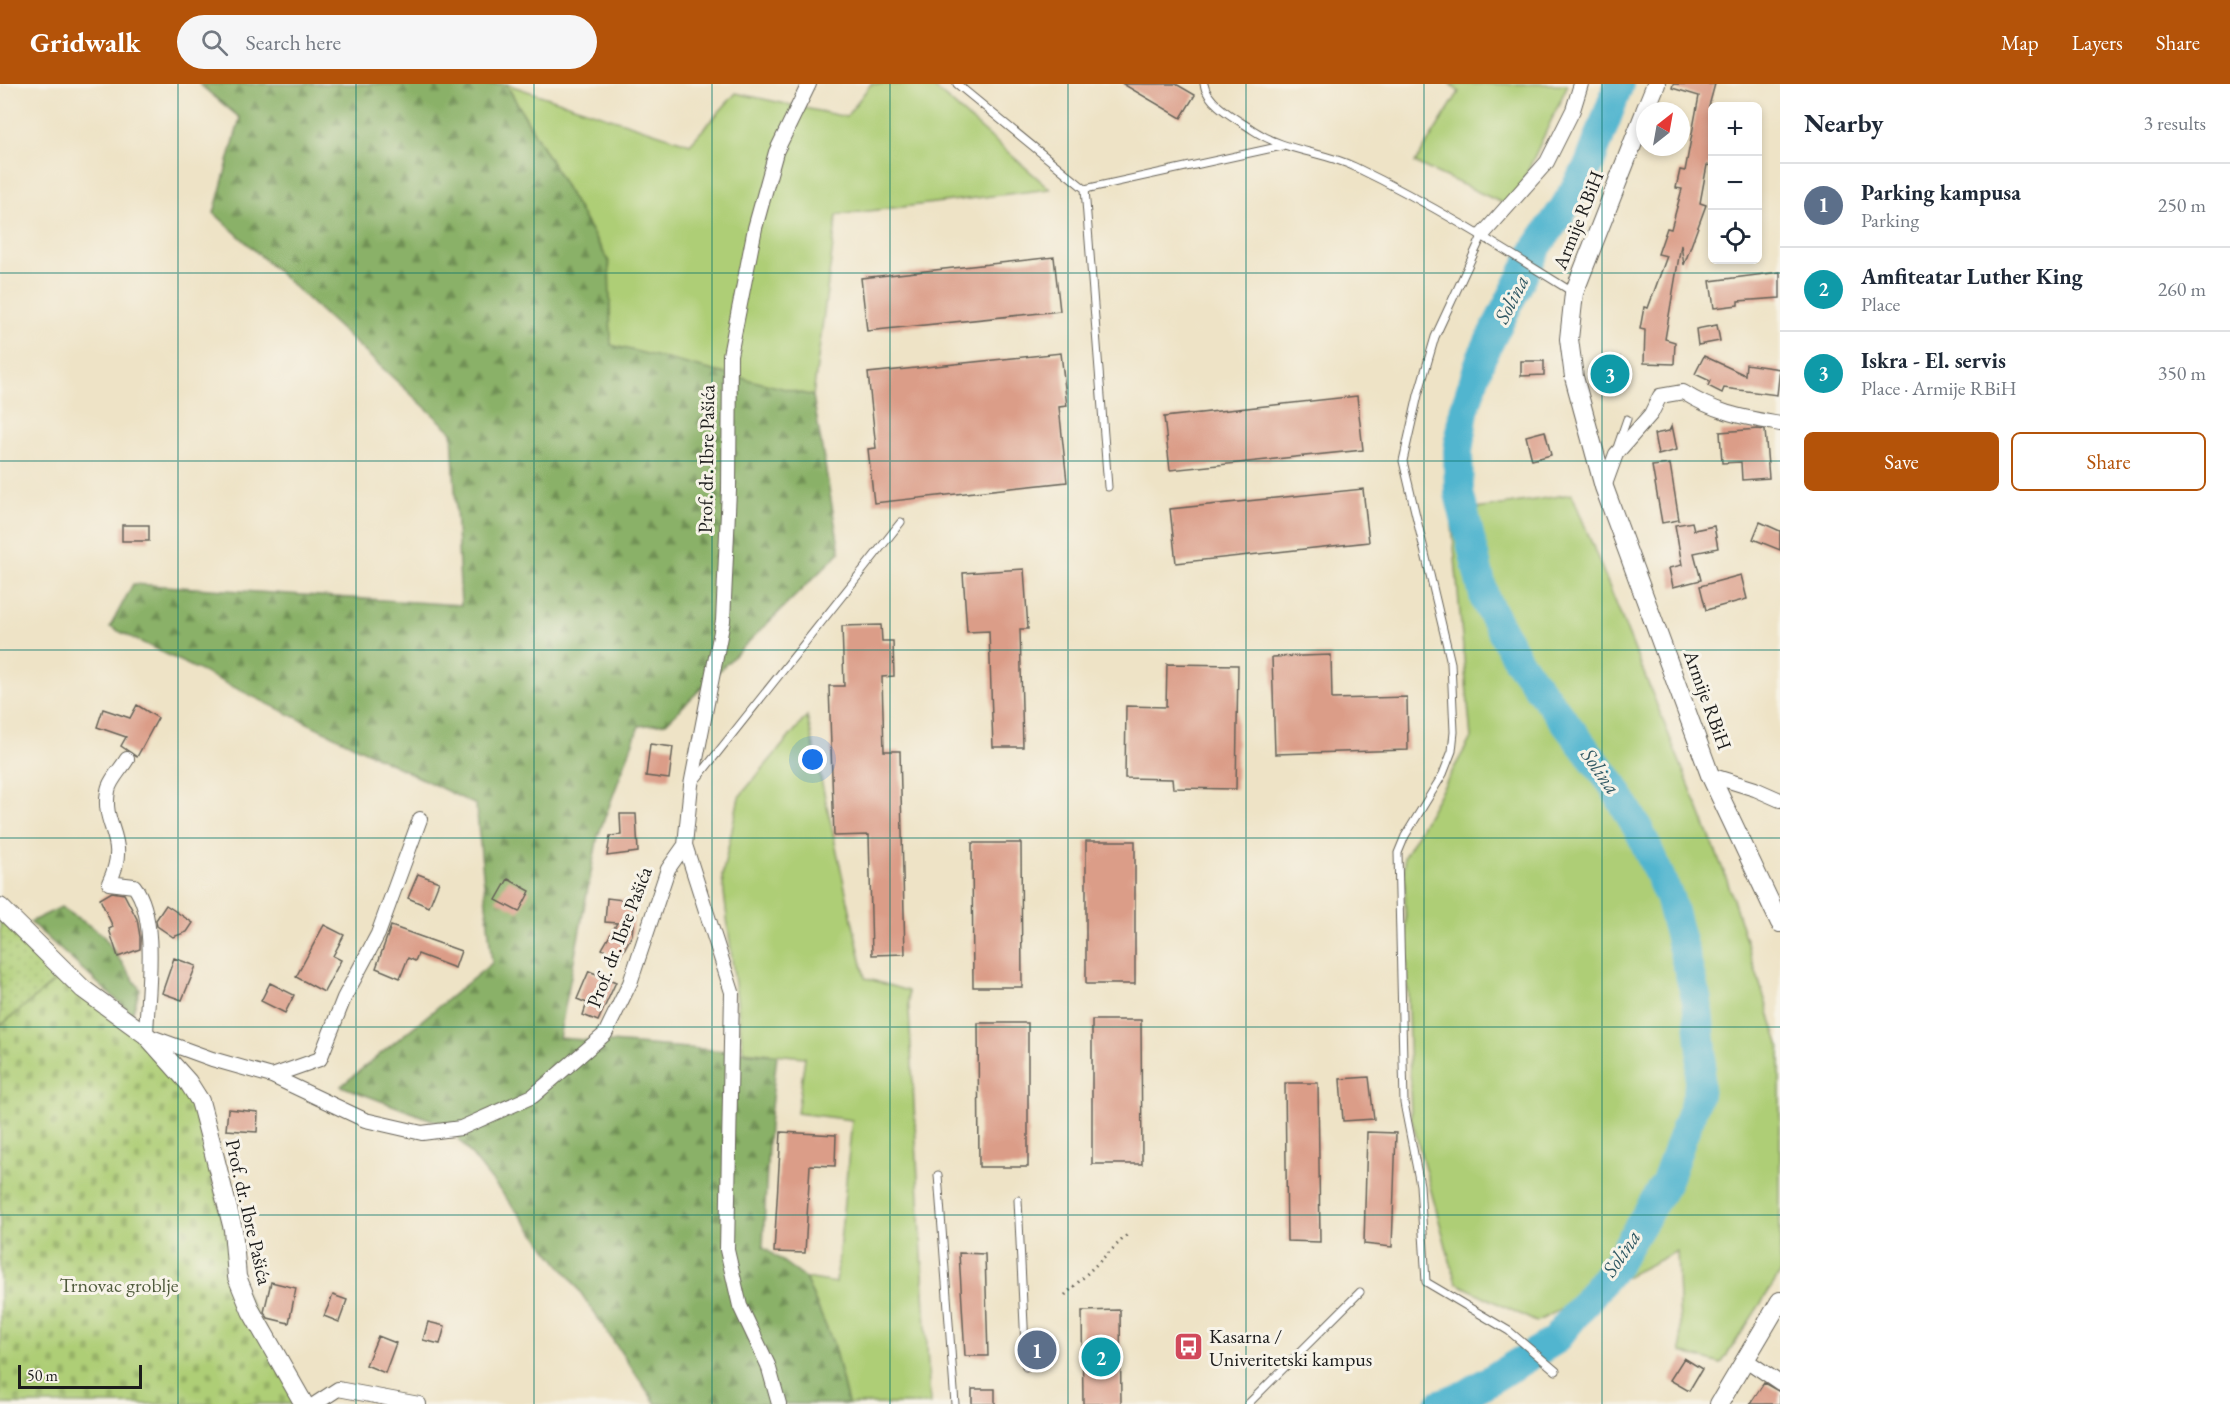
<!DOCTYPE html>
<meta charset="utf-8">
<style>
body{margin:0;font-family:"EB Garamond",serif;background:#f6f6f7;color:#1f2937}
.controls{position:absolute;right:18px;top:18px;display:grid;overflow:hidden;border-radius:9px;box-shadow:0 3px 9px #0003}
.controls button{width:54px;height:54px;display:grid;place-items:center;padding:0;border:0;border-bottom:2px solid #e0e1e3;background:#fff;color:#1f2937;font:30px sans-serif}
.compass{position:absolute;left:1636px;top:18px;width:54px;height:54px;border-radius:50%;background:#fff;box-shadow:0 3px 9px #0003;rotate:31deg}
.scale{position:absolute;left:18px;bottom:15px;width:124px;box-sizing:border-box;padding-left:6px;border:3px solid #1c1c1c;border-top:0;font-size:16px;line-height:21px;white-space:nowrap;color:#1c1c1c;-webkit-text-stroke:4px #f7f3e8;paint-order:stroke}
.you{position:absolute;left:813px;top:676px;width:21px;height:21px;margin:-15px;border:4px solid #fff;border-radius:50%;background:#1a73e8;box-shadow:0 0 0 9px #1a73e833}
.badge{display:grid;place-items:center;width:39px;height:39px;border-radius:50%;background:#b45309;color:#fff;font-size:20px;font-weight:700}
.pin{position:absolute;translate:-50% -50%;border:3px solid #fff;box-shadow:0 2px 6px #0006}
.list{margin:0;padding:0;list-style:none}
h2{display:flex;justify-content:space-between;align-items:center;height:78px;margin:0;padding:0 24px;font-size:26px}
h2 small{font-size:20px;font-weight:400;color:#747a83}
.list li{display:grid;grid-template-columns:39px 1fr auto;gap:18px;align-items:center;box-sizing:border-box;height:84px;padding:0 24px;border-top:2px solid #e0e1e3}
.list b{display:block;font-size:22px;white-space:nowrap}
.list p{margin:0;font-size:20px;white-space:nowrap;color:#747a83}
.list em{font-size:20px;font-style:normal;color:#747a83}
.actions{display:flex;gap:12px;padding:18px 24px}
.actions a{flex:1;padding:14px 0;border:2px solid #b45309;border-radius:9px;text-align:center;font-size:21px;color:#b45309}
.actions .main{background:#b45309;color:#fff}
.icon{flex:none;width:33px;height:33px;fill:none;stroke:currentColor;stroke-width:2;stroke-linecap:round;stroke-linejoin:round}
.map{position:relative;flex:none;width:1780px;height:1320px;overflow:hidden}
header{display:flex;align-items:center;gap:36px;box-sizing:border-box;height:84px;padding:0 30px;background:#b45309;color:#fff}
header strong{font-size:28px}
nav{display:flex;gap:33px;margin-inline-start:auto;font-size:21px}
.search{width:420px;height:54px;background:#f6f6f7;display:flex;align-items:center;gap:15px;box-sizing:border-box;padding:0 21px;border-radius:33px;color:#747a83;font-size:22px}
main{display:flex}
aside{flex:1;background:#fff}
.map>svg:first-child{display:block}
</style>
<header>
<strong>Gridwalk</strong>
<div class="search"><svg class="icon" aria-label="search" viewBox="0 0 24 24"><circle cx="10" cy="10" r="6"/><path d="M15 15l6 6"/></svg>Search here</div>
<nav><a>Map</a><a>Layers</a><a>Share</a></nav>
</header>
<main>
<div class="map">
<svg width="1780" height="1320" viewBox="0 0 1780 1320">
<defs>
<pattern id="forest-firs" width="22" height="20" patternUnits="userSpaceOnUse" patternTransform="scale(1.5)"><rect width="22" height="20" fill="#8ab167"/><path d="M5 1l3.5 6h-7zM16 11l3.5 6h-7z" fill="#708f54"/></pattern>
<pattern id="cemetery-stones" width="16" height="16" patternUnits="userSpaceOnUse" patternTransform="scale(1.5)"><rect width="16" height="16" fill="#aece76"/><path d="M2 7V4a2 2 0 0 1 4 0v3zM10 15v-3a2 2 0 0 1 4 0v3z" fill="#95b066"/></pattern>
<pattern id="park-dots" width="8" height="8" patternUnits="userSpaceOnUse" patternTransform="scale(1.5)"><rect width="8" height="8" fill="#aece76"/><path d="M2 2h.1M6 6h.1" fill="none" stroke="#95b066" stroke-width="1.8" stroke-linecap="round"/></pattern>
</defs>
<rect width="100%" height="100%" fill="#f7f3e8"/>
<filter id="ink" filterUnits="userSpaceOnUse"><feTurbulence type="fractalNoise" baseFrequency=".0167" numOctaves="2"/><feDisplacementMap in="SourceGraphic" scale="12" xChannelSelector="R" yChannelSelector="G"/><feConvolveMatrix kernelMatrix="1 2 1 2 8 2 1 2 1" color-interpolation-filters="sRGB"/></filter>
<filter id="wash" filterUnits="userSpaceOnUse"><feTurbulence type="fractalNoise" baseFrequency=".008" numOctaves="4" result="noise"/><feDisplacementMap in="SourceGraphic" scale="24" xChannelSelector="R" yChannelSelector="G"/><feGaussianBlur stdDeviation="1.35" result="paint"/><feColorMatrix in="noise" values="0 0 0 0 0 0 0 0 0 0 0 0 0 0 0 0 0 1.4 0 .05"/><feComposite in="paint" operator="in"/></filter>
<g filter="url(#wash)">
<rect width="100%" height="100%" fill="#eee3c6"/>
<path fill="#aece76" stroke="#657549" stroke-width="1.5" d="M506,0L690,60L736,9L846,33L871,0H930L1050,105L837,131L813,312L610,261L609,178Z
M1450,0H1568L1511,123L1415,79L1459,8Z
M1572,410L1726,793L1780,963V1190L1721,1280L1681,1268L1677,1167L1536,1238L1456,1199L1411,1033L1404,773L1471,654L1451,429Z
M807,632L865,894L908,907L930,1320H848L833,1259L805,1194L836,1199L852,1036L797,1029L805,973L743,967L722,792L739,713Z"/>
<path fill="url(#forest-firs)" stroke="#536642" stroke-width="1.5" d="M199,0H506L609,178L611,261L813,312L840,468L666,639L639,642L598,752L559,954L777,971L769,1041L763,1163L805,1194L833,1259L848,1320H656L572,1196L448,1042L341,1002L492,879L476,721L110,543L133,500L461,521L452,348L214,129L240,34Z
M61,823L102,850L140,905L132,930L30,838Z"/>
<path fill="url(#cemetery-stones)" stroke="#657549" stroke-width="1.5" d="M66,888L188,998L237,1193L304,1320H0V942Z"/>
<path fill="url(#park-dots)" stroke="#657549" stroke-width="1.5" d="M0,823L66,888L0,942Z"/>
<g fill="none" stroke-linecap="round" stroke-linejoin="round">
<path stroke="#51b5cf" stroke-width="30" d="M1440,1320L1467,1310L1554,1257L1617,1179L1666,1098L1698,1010L1702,968L1697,917L1669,813L1641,750L1613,701L1518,577L1485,516L1459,409L1458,367L1464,327L1481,274L1537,163L1564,124L1589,81L1619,0"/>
</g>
<g id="blocks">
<path fill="#db9d88" d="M1123,0H1176L1195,11L1181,34Z
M1673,0H1715L1709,22L1713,23V82L1707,81L1700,119L1706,121L1684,181L1681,161L1665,255L1675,258L1674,280L1644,279L1645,246L1640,245L1644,223L1648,224L1667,172L1658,170L1667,144L1671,145L1682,105L1676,104L1680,86L1685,87L1699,12L1672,4Z
M1054,173L1060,227L867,247L861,194Z
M1780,188V214L1738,217V221L1714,224L1710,197Z
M1717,241L1720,257L1698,261L1696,245Z
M1061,269L1067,322L1059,323L1067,398L874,419L868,365L876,364L868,289Z
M1704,272L1745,291L1746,280L1780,285L1777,311L1724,304L1722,309L1708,302L1710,297L1695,290Z
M1620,273L1627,300L1600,307L1593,280Z
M1521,277H1544V291L1521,292Z
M1357,312L1363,366L1170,386L1164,333Z
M1672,341L1677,366L1658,371L1654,350L1669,347Z
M1758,345L1765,346L1769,394L1742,396L1741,378L1722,379L1720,348Z
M1545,347L1551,371L1532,376L1526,352Z
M1670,380L1679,436L1662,439L1652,382Z
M1363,405L1369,458L1176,479L1170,425Z
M1692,438L1694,446L1714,442L1718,464L1694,469L1701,496L1673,503L1669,484L1682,481L1675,441Z
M1760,438L1780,447V466L1753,455Z
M122,441H149V457H122Z
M1024,485L1028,545H1020L1023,663H993L989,547L967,548L963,489Z
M1741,491L1747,515L1706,526L1700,502Z
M881,541L882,557H893L894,592L882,593L884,667H900L905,870L872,871L869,751L834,752L829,602H844L842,542Z
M1331,571L1332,615L1407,613L1408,666L1275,670L1272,573Z
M1167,580L1238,581L1236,705L1173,704L1172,695L1125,694L1126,622L1166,623Z
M137,621L158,634L137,673L121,662L126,653L97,643L103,625L130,634Z
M650,660L673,663L669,695L646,692Z
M620,730H636L638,768L607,772L610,752L621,751Z
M1086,757H1135V900H1086Z
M972,759H1021L1022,903H973Z
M418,790L439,798L429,823L408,814Z
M508,795L530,807L519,828L496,816Z
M112,808L124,810L137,835L140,853V865L118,873L109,845L113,843L100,815Z
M636,809L632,851L619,875L602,865L617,839L605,838L607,814L631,817Z
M166,821L193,839L187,848L173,853L157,842L156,836Z
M324,841L344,851L333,872L341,876L324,908L296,893Z
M391,842L461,867L455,884L418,870L415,877L408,874L400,894L376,884Z
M174,874L196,882L182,916L162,909Z
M589,887L616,898L598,937L583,931L587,919L577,915Z
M270,899L294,911L285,929L261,917Z
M1092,936H1141L1142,1080H1092Z
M978,939H1028V1083H979Z
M1369,993L1374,1035L1343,1037L1340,995Z
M1285,999H1318L1320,1158L1287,1157Z
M228,1025L258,1028L257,1048L226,1046Z
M781,1048L836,1051L835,1082L810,1081L805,1169L774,1168Z
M1367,1048L1396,1049L1392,1163L1364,1160Z
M959,1169L985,1170L988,1272H965Z
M271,1198L296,1204L289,1239L268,1234L264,1228Z
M333,1211L347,1216L339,1238L324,1232Z
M1120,1226L1121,1320H1083L1082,1227Z
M428,1238L445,1242L440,1260L423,1256Z
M378,1252L396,1259L385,1289L366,1281Z
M1684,1274L1702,1285L1689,1307L1670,1296Z
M1764,1299L1780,1308V1320H1750Z
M972,1305H995V1320H972Z"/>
</g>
</g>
<g filter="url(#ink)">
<use href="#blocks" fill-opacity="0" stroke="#666258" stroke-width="1.5"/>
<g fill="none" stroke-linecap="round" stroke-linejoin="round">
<defs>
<path id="lane" d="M957,0L1085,105L1282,62
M1204,0C1207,20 1237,35 1253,46C1286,68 1322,67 1355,83C1432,120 1502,164 1574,209
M1085,105L1108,403
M1483,150L1435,253L1418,311L1403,377L1451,579L1454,648L1452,667L1443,690L1405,752L1398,769L1404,1019L1420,1101L1426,1198L1509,1247L1556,1287
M1618,361L1627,335
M695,697L901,438
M938,1091L955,1320
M1018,1116L1026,1283
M1248,1320L1360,1208"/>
<path id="street" d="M1483,150L1547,78L1573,26L1581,0
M1604,403L1616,370L1651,330L1660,312L1683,308C1716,329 1742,333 1780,340
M127,675C122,684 109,697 108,707C101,744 131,754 109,799L134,802C159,834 147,911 146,951L212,975L272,992L365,1036L422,1049L461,1044L533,1012L605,950L630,899L668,785L685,761
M1710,691L1755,705L1780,716
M272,992L320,975L344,914L378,850L420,735
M1746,1276L1780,1299
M315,1320L338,1305L419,1320
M779,1320L768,1281L740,1222L727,1166L732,908L685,761L691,701L723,537L729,406L730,271L755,144L776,68L809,0"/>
<path id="secondary" d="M1645,27L1656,0
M1645,28L1574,209L1569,255L1574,293L1604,403L1710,691L1780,839
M0,823L83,905L146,951L188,998L200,1017L211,1058L233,1145L237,1193L251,1227L304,1320
M1719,1320L1780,1217"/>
</defs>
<use href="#lane" stroke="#666258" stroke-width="9"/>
<use href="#street" stroke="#666258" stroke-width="16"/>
<use href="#secondary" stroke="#666258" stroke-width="20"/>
<path stroke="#666258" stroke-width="3" stroke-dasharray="1.5 4.5" stroke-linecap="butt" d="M1065,1211L1129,1149"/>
<use href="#lane" stroke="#fff" stroke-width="7"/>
<use href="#street" stroke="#fff" stroke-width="14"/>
<use href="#secondary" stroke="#fff" stroke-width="18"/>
</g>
</g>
<path fill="none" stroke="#0f766e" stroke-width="1.5" stroke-opacity="0.55" d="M178,0V1320M356,0V1320M534,0V1320M712,0V1320M890,0V1320M1068,0V1320M1246,0V1320M1424,0V1320M1602,0V1320M0,189H1780M0,377H1780M0,566H1780M0,754H1780M0,943H1780M0,1131H1780"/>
<defs>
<symbol id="bus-square" viewBox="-11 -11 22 22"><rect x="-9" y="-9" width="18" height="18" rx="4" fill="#d1495b" stroke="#f7f3e8"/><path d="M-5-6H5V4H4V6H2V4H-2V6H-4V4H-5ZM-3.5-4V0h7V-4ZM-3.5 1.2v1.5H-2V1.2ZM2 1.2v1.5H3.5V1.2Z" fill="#fff"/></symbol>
</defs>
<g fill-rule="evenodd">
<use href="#bus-square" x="1172" y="1246" width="33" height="33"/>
</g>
<g text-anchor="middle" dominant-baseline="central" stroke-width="6" stroke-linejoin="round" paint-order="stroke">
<g font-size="20" fill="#1c1c1c" stroke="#f7f3e8">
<text transform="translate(1578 136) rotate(-68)">Armije RBiH</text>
<text transform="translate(706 375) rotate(-89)">Prof. dr. Ibre Pašića</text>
<text transform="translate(1708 616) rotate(70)">Armije RBiH</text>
<text transform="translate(619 853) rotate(-69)">Prof. dr. Ibre Pašića</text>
<text transform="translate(249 1128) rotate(77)">Prof. dr. Ibre Pašića</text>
</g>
<g font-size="20" fill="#4f5a3c" stroke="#f7f3e8">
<text x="119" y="1201">Trnovac groblje</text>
</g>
<g font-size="20" fill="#1c1c1c" stroke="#f7f3e8" text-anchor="start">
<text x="1209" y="1252">Kasarna /<tspan x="1209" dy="23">Univeritetski kampus</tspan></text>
</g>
<g font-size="21" font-style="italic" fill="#315964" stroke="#f7f3e8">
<text transform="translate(1511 215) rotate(-63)">Solina</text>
<text transform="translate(1601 687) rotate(55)">Solina</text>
<text transform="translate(1621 1169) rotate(-56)">Solina</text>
</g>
</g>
</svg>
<div class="controls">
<button>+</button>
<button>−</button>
<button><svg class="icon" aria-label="locate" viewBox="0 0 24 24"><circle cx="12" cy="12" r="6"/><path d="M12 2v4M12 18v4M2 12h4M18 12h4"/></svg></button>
</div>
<svg class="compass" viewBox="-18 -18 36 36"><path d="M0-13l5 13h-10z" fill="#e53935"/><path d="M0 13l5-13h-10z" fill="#747a83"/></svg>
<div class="scale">50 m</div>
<div class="you"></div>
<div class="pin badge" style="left:1037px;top:1266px;background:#5c6f8a">1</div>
<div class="pin badge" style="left:1101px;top:1273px;background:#0f9aa8">2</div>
<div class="pin badge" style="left:1610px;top:290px;background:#0f9aa8">3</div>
</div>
<aside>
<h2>Nearby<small>3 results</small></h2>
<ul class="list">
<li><span class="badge" style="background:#5c6f8a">1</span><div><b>Parking kampusa</b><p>Parking</p></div><em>250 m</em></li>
<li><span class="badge" style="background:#0f9aa8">2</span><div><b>Amfiteatar Luther King</b><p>Place</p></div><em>260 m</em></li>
<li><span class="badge" style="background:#0f9aa8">3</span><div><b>Iskra - El. servis</b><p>Place · Armije RBiH</p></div><em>350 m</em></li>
</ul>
<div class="actions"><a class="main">Save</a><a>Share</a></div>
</aside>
</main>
